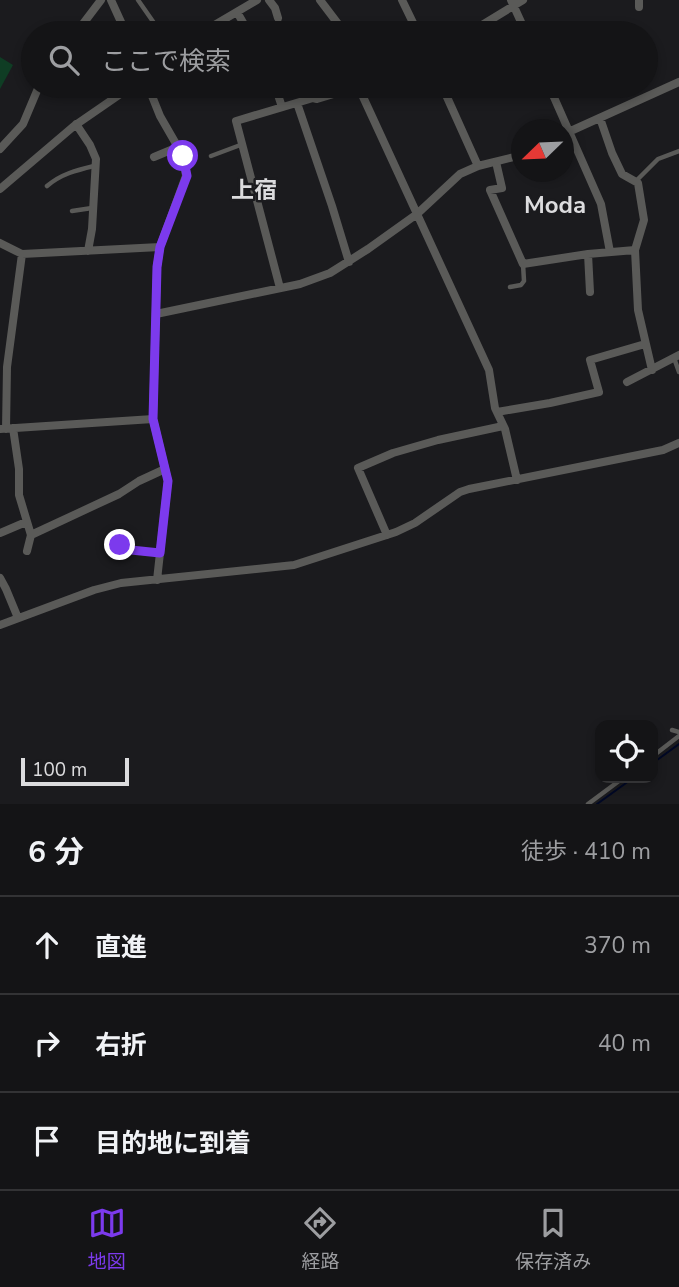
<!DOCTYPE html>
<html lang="ja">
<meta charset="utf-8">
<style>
body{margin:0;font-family:"Nunito Sans","Noto Sans JP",sans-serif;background:#1d1d1f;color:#f1f3f6}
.controls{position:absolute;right:21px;bottom:21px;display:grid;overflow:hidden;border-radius:14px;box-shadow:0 4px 10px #0003}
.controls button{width:63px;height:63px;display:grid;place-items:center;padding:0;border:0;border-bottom:2px solid #333335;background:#141416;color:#f1f3f6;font:35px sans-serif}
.compass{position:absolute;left:511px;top:119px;width:63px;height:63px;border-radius:50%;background:#141416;box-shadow:0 4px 10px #0003;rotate:247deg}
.scale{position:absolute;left:21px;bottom:18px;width:108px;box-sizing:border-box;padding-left:7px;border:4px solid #dcdcde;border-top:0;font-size:19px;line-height:24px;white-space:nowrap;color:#dcdcde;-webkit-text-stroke:5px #1b1b1e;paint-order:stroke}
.stop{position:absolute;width:21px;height:21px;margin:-16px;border:5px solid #7c3aed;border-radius:50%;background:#fff}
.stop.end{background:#7c3aed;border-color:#fff;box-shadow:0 2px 7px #0008}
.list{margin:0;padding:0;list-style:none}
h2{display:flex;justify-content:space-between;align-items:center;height:91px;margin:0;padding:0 28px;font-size:30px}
h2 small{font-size:23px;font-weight:400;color:#9d9ea1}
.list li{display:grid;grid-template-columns:46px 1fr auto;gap:21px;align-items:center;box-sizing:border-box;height:98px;padding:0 28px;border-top:2px solid #333335}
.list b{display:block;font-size:26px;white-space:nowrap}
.list em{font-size:23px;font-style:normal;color:#9d9ea1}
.icon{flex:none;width:38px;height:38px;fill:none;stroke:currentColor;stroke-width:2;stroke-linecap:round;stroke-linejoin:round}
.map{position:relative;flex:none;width:679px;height:804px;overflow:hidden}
.search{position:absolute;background:#141416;box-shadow:0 4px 10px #0003;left:21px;right:21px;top:21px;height:77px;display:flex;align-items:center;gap:18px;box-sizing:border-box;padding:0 24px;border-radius:38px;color:#9d9ea1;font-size:26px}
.sheet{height:385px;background:#141416}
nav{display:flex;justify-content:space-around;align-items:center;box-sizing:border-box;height:98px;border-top:2px solid #333335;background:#141416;font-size:19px;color:#9d9ea1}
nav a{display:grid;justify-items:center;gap:4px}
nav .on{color:#7c3aed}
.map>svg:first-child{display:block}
</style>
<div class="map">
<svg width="679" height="804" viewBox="0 0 679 804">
<rect width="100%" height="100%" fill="#1b1b1e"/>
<path fill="#0f3d24" d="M0,57L13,65L0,89Z"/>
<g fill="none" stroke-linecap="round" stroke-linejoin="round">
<path stroke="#000825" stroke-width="2" d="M653,763L679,744
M597,804L633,778"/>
<path stroke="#5a5a58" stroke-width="4.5" d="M138,0L161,33
M244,86L246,93
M211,156L243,144
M636,181L658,159L679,151
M47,186C61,174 77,170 94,166
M72,211L92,208
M510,287L521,285L524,281L523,264
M674,358L679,372
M120,545L131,550L160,553
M672,730L679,732
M653,756L679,736
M588,804L623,778"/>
<path stroke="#5a5a58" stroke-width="8" d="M111,0L126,33
M269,0L275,8L278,18
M320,0L345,33
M402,0L418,33
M511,0L526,33
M639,0V7
M237,12L249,33
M76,33L101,0
M201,33L257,0
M469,33L523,0
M148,86L160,116L183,156L186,176L160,247L157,267L153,419L168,481L157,580
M275,86L282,107
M358,86L489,370L495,408L505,429L517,480
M442,86L478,166
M549,86L601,204L610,252
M297,103L332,206L349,262
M600,118L612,153L622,174L638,183L644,220L635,250L638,310L652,370
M76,124L90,145L96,159L92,229L88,251
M564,134L679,82
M0,149L23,124L39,86
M154,157L178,147
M496,162L502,188L490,190L523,264L588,254L635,250
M0,189L74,126L132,86
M0,243L22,254L160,247
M588,254L590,292
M280,288L236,121L313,98L317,99L360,86
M156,314L300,284L330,273L368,249L417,214L460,174L478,166L522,155
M627,382L679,355
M497,412L550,403L599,392L590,360L645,344
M13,428L19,469V495L31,535L119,494L139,481L165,469
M0,429L153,419
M6,429L7,367L22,254
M0,533L26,522
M387,535L358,468L393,453L438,440L503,426
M27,551L31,535
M0,578L6,589L18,618
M0,625L94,590L121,583L294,565L396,532L415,523L460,492L469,489L663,450L679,443"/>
</g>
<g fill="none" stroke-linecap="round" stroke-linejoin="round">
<path stroke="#7c3aed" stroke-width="9" d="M120,545L131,550L160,553L168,481L153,419L157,267L160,247L187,176L183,156"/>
</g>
<g text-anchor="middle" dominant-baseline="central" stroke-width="5" stroke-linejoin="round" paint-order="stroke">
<g font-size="23" font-weight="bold" fill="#dcdcde" stroke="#1b1b1e">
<text x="254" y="190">上宿</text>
</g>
<g font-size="24" font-weight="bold" fill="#dcdcde" stroke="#1b1b1e">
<text x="555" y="205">Moda</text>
</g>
</g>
</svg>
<div class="controls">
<button><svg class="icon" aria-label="locate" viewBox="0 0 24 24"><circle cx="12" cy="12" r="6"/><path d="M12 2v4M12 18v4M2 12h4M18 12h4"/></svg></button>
</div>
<svg class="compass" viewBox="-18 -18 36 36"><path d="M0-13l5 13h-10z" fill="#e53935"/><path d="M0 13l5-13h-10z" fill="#9d9ea1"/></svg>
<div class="scale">100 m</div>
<div class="stop" style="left:183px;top:156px"></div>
<div class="stop end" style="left:120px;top:545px"></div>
<div class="search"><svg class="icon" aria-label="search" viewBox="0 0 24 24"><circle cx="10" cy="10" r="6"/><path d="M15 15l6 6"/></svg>ここで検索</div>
</div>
<section class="sheet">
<h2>6 分<small>徒歩 · 410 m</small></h2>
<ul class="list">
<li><svg class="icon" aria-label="ahead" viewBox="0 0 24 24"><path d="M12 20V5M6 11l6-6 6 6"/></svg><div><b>直進</b></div><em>370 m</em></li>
<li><svg class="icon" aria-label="right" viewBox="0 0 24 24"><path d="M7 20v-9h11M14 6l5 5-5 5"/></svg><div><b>右折</b></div><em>40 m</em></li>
<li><svg class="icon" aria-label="arrive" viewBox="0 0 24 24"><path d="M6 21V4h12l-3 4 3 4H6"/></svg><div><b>目的地に到着</b></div></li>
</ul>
</section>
<nav>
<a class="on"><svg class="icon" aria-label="map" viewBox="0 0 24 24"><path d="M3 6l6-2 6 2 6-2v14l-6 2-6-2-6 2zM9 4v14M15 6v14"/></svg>地図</a>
<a><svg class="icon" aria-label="directions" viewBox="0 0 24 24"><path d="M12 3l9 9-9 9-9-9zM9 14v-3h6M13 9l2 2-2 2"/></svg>経路</a>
<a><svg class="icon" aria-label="saved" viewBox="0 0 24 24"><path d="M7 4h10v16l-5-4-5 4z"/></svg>保存済み</a>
</nav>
